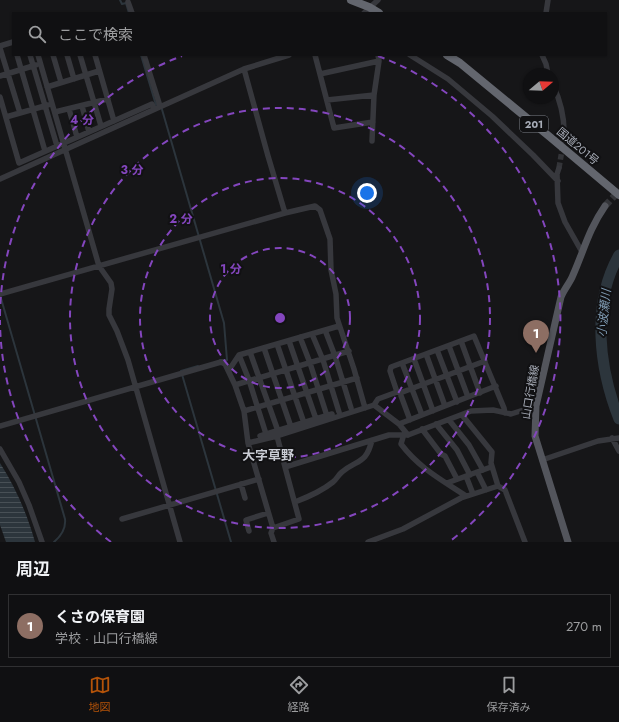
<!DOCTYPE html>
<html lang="ja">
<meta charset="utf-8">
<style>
body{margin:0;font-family:Jost,"Noto Sans JP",sans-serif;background:#19191b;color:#f1f3f6}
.compass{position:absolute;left:523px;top:68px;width:36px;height:36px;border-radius:50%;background:#101012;box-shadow:0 1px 3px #0004;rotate:71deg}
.you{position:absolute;left:367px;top:193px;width:14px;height:14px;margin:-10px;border:3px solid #fff;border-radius:50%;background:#1a73e8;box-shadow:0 0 0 6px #1a73e833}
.badge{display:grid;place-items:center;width:26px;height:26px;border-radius:50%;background:#b45309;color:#fff;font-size:13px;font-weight:700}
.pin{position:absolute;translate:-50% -33px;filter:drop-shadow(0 1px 2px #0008)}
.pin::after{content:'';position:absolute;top:21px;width:14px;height:12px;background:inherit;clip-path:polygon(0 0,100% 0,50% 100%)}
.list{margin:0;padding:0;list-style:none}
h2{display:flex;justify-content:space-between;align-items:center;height:52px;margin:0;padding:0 16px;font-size:17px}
h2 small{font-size:13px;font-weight:400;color:#9c9d9f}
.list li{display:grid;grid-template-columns:26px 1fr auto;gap:12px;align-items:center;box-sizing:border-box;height:64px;margin:0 8px 8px;padding:0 8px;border:1px solid #303032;border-radius:0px}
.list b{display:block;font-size:15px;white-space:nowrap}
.list p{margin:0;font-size:13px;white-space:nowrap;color:#9c9d9f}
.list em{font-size:13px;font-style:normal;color:#9c9d9f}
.icon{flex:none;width:22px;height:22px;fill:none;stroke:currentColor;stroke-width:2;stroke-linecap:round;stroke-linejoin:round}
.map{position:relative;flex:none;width:619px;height:542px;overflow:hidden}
.search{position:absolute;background:#101012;box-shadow:0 1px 3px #0004;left:12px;right:12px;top:12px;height:44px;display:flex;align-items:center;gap:10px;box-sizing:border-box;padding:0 14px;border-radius:0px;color:#9c9d9f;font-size:15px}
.sheet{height:124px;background:#101012}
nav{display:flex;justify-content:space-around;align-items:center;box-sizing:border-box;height:56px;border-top:1px solid #303032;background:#101012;font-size:11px;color:#9c9d9f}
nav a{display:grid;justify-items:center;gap:2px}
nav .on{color:#b45309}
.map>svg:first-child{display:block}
</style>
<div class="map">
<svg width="619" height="542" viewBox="0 0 619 542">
<defs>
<pattern id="water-rules" width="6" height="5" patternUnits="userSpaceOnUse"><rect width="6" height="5" fill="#2c353c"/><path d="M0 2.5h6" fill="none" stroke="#485056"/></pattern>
</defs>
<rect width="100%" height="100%" fill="#161618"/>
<path fill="url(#water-rules)" d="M0,463C16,488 27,514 35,542H6L0,525Z"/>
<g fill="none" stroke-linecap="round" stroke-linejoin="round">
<path stroke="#2c353c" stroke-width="2" d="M120,0L122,4L126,3L129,13
M141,55L156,105L158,103
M161,106L224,323L227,360H220
M0,295L65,519C66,528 61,536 54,542
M198,366L181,371L231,542"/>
<path stroke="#2c353c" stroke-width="11" d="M619,255C591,304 599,368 619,419"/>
<path stroke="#333438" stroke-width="5.5" stroke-dasharray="5.5 3" stroke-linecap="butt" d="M559,168L564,138"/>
<path stroke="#333438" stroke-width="7" stroke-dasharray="7 3.5" stroke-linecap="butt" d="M605,206L619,191"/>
<path stroke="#37383d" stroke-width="5.5" d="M128,2L132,13
M364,13L378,0
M546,13L548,0
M0,46L13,42
M0,48L20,113
M17,55L45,151
M30,55L57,146
M38,55L99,266L111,283L112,289L109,309V315L117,331L128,360L180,542
M53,55L61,82
M67,55L74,79
M80,55L101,126
M95,55L114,121
M144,55L160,106
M315,55L334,128L373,122
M410,55L448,79L492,116L533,155L558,181
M542,55L546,64L548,74
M244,69L268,156L285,213
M320,74L379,61
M0,76L36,65
M553,85C561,102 565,119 564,138
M47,87L99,71
M0,97L19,163L152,104L154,109
M327,100L374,95
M82,106L89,132
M69,109L77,137
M55,112L108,99
M6,117L48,105
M372,141L374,95L379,61L378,55
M559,168L557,174L558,203L565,222L582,252
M0,179L244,69L289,55
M0,294L285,213L315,206L320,210L330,239L331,270L336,294L337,318L354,369L365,408
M325,330L335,356L351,408
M312,334L323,360L339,412
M300,337L310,363L327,416
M289,341L316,419
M461,341L480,393
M277,344L304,423
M449,346L468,397
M264,348L291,427
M437,350L457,402
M250,352L278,431
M426,354L445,406
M239,355L249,380L266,434
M414,359L433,411
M402,363L422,415
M229,370L239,355L339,326
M235,385L349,351
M397,392L400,393L485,361
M400,393L410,420
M374,405L378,399L397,392L390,371L391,367L474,336L504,408L505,413
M244,411L357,378
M462,415L492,452L491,463L498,486L505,490L525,542
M449,420L469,445L483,470
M399,424L496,386
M436,424L457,450L470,475
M0,426L221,362L225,364L235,385L244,411L248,443L273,528L271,533L274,542
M422,429L441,454L445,456L457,479
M404,434L401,444C419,468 442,480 466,496
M260,436L332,414
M277,436L285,467L389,435H408L471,411L493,410L511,414L536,406
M612,438L619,451
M248,443L277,436L374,405L399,424L408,435
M0,449L19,482L29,505L42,542
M542,460L598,441L619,438
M477,472L486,490
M466,476L473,494
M447,483L491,467
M241,484L245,498
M295,502C308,497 322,491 333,482C337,479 338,475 342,472C357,459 366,465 372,440
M122,519L259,479
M273,528L299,519L285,467
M249,531L246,520L268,513
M368,542L403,529L461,498L498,486"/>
<path stroke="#53555c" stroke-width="7" d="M568,542L535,436L536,406L561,297C564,289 570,283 573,275C584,250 589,229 605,206"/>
<path stroke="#63666e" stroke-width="8" d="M351,0L369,7L379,13
M447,55L460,63L550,137L619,195"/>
</g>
<g fill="none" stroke="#8446be" stroke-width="2" stroke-dasharray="7 5">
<circle cx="280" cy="318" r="70"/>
<circle cx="280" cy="318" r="140"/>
<circle cx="280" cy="318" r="210"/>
<path d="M111 542A280 280 0 0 1 0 320M0 316A280 280 0 0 1 182 56M378 56A280 280 0 0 1 449 542"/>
</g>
<g text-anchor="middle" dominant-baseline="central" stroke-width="4" stroke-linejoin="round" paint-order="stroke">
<rect fill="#111113" stroke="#7b7e86" stroke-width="1" x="520" y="116" width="28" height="16" rx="3"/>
<g font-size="10" font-weight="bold" fill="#a8adb8">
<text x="534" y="124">201</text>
</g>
<g font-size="11" fill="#a8adb8" stroke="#111113">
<text transform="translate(578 146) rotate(40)">国道201号</text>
<text transform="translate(530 392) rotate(-80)">山口行橋線</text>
</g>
<g font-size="12" font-style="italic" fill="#7f9bb3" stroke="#111113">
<text transform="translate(604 313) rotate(-84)">小波瀬川</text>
</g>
<g font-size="13" font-weight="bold" fill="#c9ccd4" stroke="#111113">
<text x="268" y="455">大字草野</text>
</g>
</g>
<circle cx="280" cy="318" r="6" fill="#8446be" stroke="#111113" stroke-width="2"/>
<g font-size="12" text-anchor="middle" font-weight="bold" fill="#8446be" stroke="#111113" stroke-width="4" stroke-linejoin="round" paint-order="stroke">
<text x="82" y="124">4 分</text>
<text x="132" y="174">3 分</text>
<text x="181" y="223">2 分</text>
<text x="231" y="273">1 分</text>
</g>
</svg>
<svg class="compass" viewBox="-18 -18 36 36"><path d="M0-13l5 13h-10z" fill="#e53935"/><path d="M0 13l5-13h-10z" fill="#9c9d9f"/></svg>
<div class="you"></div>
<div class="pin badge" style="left:536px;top:353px;background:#8d6e63">1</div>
<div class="search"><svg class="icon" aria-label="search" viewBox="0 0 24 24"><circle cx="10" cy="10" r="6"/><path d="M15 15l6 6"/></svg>ここで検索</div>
</div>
<section class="sheet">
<h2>周辺<small></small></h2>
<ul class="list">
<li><span class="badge" style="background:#8d6e63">1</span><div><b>くさの保育園</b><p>学校 · 山口行橋線</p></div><em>270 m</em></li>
</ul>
</section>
<nav>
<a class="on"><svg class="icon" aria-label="map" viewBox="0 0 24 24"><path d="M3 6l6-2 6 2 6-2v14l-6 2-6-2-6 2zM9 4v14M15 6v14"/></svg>地図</a>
<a><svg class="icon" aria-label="directions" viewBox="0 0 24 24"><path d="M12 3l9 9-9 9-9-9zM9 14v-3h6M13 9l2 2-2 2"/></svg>経路</a>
<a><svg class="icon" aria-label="saved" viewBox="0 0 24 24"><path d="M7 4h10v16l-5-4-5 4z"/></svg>保存済み</a>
</nav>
